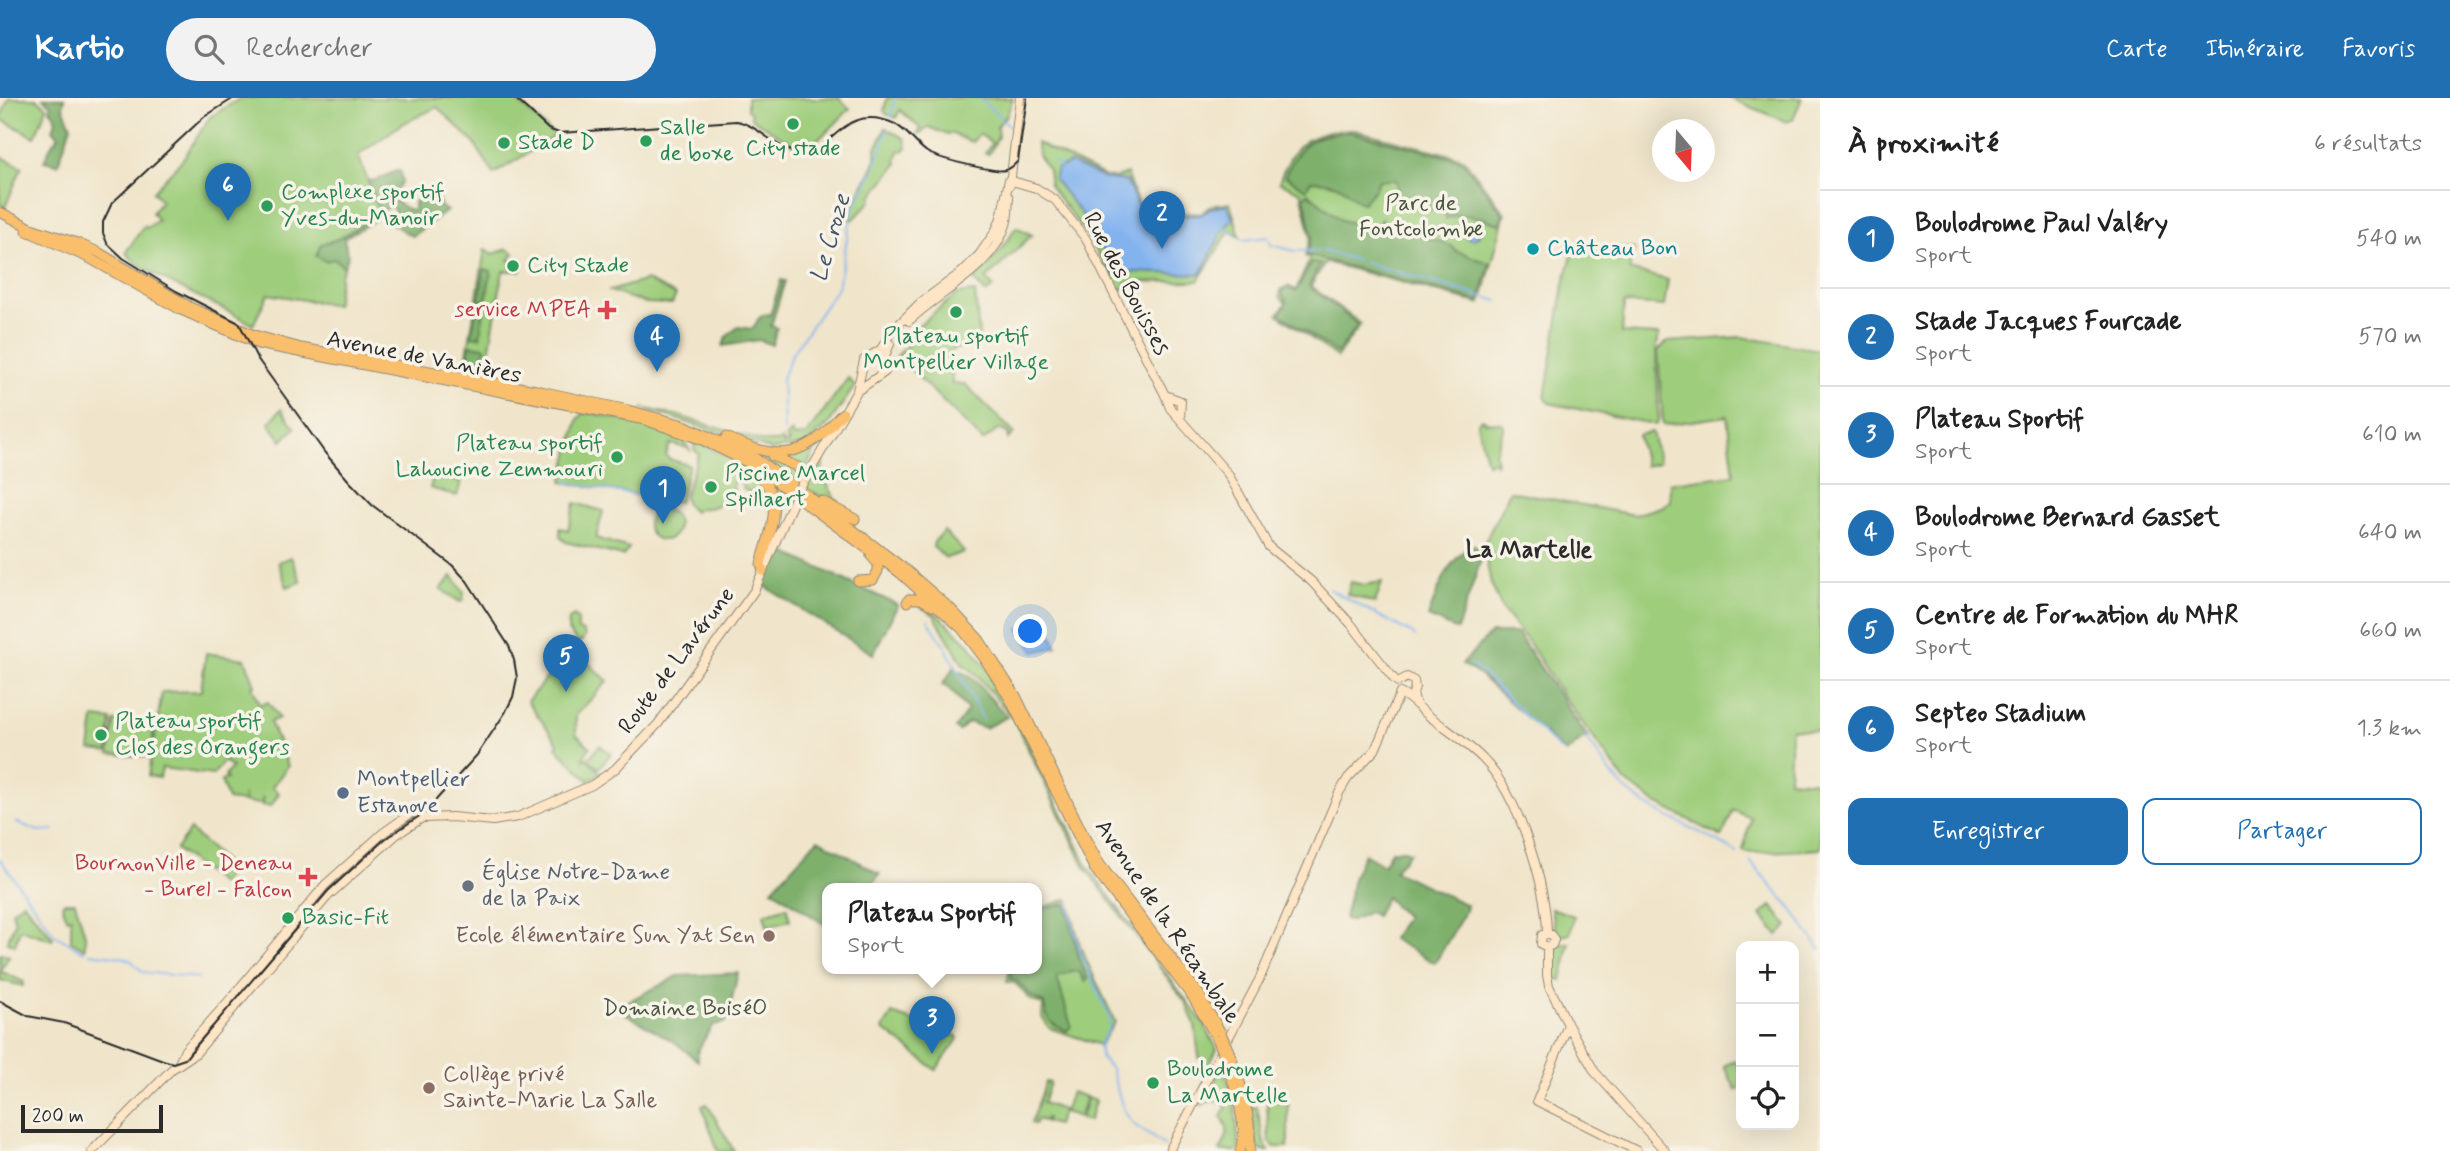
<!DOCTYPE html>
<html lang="fr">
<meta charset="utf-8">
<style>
body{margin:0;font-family:Mynerve,sans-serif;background:#f2f2f2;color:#222}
.controls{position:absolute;right:21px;bottom:21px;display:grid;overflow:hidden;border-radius:14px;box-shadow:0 7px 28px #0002}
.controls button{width:63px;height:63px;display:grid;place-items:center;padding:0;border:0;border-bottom:2px solid #e0e0e0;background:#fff;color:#222;font:35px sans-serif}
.compass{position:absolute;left:1652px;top:21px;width:63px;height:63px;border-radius:50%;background:#fff;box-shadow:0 7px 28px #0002;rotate:161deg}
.scale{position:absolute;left:21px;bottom:18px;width:142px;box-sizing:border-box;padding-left:7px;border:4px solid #2b2b2b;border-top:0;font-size:19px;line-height:24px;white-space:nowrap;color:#2b2b2b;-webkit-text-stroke:5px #f7f3e8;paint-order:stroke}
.you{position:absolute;left:1031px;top:534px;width:24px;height:24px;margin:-18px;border:5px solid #fff;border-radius:50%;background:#1a73e8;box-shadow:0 0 0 10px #1a73e833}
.badge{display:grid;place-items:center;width:46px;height:46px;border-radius:50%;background:#1f6fb2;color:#fff;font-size:23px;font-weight:700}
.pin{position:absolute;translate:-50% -58px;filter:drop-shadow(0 2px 4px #0008)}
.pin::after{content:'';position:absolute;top:37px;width:24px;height:21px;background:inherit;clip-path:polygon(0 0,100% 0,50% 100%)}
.popup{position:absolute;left:822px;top:785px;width:220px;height:91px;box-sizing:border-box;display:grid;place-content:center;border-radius:14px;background:#fff;filter:drop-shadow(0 2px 5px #0005);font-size:23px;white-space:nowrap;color:#767676}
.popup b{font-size:26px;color:#222}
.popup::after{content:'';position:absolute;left:50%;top:100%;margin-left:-14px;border:14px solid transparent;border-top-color:#fff}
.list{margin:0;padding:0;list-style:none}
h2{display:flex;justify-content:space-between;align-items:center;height:91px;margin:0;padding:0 28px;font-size:30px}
h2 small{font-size:23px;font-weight:400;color:#767676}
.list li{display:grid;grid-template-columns:46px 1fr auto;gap:21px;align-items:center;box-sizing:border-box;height:98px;padding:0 28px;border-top:2px solid #e0e0e0}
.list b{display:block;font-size:26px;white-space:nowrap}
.list p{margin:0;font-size:23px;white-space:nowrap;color:#767676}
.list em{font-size:23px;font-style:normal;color:#767676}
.actions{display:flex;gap:14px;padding:21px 28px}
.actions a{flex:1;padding:16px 0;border:2px solid #1f6fb2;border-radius:14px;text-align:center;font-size:24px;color:#1f6fb2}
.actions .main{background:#1f6fb2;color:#fff}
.icon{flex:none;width:38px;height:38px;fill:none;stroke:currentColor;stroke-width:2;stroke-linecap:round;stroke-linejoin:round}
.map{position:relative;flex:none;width:1820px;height:1053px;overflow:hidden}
header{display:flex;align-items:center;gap:42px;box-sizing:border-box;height:98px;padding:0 35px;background:#1f6fb2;color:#fff}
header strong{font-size:33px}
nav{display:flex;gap:38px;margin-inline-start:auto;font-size:24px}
.search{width:490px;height:63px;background:#f2f2f2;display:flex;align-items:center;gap:18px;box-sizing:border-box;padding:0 24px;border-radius:38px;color:#767676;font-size:26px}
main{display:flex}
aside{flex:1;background:#fff}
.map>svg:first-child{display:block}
</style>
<header>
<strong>Kartio</strong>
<div class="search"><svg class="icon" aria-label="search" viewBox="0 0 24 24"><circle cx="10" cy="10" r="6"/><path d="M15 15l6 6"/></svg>Rechercher</div>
<nav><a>Carte</a><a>Itinéraire</a><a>Favoris</a></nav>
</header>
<main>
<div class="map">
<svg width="1820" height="1053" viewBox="0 0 1820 1053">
<rect width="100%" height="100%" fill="#f7f3e8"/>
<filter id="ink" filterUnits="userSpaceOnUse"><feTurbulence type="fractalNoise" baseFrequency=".0143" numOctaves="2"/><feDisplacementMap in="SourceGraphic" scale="14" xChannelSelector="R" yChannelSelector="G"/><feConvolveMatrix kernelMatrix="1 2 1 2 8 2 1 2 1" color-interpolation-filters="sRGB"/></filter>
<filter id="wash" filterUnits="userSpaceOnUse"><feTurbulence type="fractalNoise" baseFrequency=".00686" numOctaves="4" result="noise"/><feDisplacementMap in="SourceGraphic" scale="28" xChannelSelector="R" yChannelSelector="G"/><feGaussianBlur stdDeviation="1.57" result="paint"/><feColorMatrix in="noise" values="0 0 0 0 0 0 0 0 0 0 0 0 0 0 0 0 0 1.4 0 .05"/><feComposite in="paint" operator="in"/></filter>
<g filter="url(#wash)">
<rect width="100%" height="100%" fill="#f0e5ca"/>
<path fill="#9ecd7c" stroke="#647c54" stroke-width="2" d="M9,0H36L47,9L35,39L0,21Z
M241,0H514L555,38L494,76L474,45L437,9L402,26L358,57L380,115L338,141L322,146L344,169L340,178L336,207L268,196L253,227C227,209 139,176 126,154L144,128L147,130L158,122L152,115L161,102L153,94L155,91L183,61L210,19Z
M747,0H839L850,11C834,25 817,51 794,47L751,20V15L747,12Z
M887,0H1013L1007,17L997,28L998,39L989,56L985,55L992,45L979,36L972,44L950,35L948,37L929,29L920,36L918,35L921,31L900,12L896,20L886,16L884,12Z
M1729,0H1802L1793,21L1787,24Z
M886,30L905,41L907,49L905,52L899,53L896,61L897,66L871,99L872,102L853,122L849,121L853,105L871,73L876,61V50Z
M1350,31L1463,60L1505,115L1481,206L1325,164L1311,188L1361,226L1337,259L1278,216L1286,205L1280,199L1281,191L1288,188L1296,192L1310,161L1305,158L1311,139L1301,94L1279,84C1295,43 1307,36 1350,31Z
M1037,45L1106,79L1116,80L1127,76C1131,88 1135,105 1146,112L1201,116L1210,108L1230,105L1240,138L1230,132L1198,183L1127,184L1123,192L1116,188L1090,142L1050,88L1048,72L1038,57Z
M0,58L22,69L5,109L0,106Z
M1016,129L1032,137L986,181L993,189L986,195L974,182L998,156Z
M1575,146L1634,151L1629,172L1668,182L1664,208L1624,205L1622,235L1659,237L1656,253L1659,322L1656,327L1549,305L1545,299L1564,186Z
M485,151L493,156L507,151L514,155L509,162L522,165L520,173H503L486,272L465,268Z
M646,182L676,197L672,206L645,205L610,193Z
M975,194L980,247L954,251L942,262V271L952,272V286H965L1014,335L1008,341V335L999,331L983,343L897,258L917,237L913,232L957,196Z
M1741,239L1820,252V633L1791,631L1789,682L1820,684V751L1748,755L1743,753L1751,720L1733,712L1722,739L1654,704L1624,682L1561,595L1530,546L1502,511L1491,485L1483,448L1510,393L1634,417L1661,409L1670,403V385L1734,377L1727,318L1663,327L1658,253L1667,244Z
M848,280L855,288L827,328L804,347L772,352L642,310L676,317L764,344H777L783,341V346L789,344L786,339L792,334L793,339L806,337Z
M281,311L295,330L282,343L269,325Z
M590,315L632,324L683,341L691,354L688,350L670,346L666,357L668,361L689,367L679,404L562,384L578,321L583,316Z
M1481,321L1485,322L1484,324L1501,325L1504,328L1495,355L1497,364L1496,366L1495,363L1487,365L1477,326Z
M1652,334L1659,365L1645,368L1638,337Z
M822,340L804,373L782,359Z
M693,342C712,351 759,371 764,392L756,397L743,391L741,383L733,384L734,399C719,402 718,412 699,410L694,414L686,406L684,398L699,356L695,353Z
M747,351L795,371L799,377L798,384Z
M823,358V377L838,407L805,390Z
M434,376L461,384L457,398L430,390Z
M769,383L790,398L772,440C779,415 782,406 769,383Z
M575,405L603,413L596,440L629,450L623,458L566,444L560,439V430L568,432Z
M648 427a15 15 0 1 1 30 0a15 15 0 1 1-30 0Z
M944,433L964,454L946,460L933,449L934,444Z
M291,459L301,484L287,489L278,464Z
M452,478L464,494L463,502L460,504L441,491Z
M1351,484L1364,487L1382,484L1375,505L1347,496Z
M913,504H919L936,515L969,546L986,569L1015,618L1088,769L1204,926L1217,951L1209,968L1203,966L1199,959L1195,927L1186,905L1086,771L1013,620L975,575L963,566L934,517Z
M574,518L578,522V532L583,534L585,538L582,543L578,545L568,533L569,521Z
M206,555L245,561L255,587L252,588L260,607L268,604L279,620L270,624L288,668L272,689L279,695L271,708L262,707L263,699L261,706L244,704V696L243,704L228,702L221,683L227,681L225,678L232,669L224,663L213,677L162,670L160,680L148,678L151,659L109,656L114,623L153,628V650L162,594L201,593Z
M567,556L579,557L608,583L576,617V636L590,649L583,660L584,662L586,660L601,675L589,683L556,649L558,645L527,603Z
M94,620L111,622L108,654L90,652Z
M600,647L611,656L599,670L588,661Z
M190,732L233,771L221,786L176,751Z
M387,734L391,739L328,796L323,791Z
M1068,801L1081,851L1115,924L1100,947L1049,930L1042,919L1043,907L1031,902L1015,885L1007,884L1010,870H1037V811Z
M23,804L53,840L52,842L20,831L15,847L7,844L15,824L12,813Z
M64,804H75L85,837V851L71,843V819L67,820L62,807Z
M1771,808L1788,828L1778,837L1761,817Z
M787,809L790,822L767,828L764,816Z
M1551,810L1574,818L1570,836L1561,838L1555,834Z
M1569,845L1562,882L1553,880L1554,852L1559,846Z
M1,855L9,858L0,873L24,884L23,888L0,882V858Z
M892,916L957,938L958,941L936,972L883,931Z
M1735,962L1741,974V989L1736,992L1724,968Z
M1223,967L1234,1000L1239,1047L1237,1053H1220C1227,1040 1232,1032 1221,1019L1227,1008C1218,1001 1210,1001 1201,1008Z
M1046,984L1050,985L1043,1005L1063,1012L1057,1027L1046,1024L1047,1019L1044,1023L1037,1021L1035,1026L1031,1025Z
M1071,994L1086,999L1079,1019L1064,1014Z
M1087,1000L1095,1003L1089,1023L1081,1021Z
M1269,1003H1288V1049H1275L1269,1044L1267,1007Z
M707,1006L734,1053H735H718L702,1008Z
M1251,1009H1257L1264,1046L1269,1053H1261L1257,1047Z"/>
<path fill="#7eb06c" stroke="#546e4c" stroke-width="2" d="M43,0H65L63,9L71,28L58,66L44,63L52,46L59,38L53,31L56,24L54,16L50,12L51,7Z
M1350,34L1461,62L1503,115L1500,126C1482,121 1462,112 1446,121L1445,114L1441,111L1424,112L1421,109L1402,107L1394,96L1397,87L1395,82H1379L1374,92L1363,105C1354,103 1355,100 1349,95C1339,85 1323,83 1311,83L1306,91L1285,78C1301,42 1313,37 1350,34Z
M396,73H400L402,83L390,101C399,104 405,113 414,112V104C422,98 427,93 437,97L441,109L447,113L412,138L392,126L395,113L391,108L384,112C380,122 355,133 344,140L348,158L344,169L335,161L325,163L316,158L321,146L338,141L380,115L368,83L377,82Z
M1308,95L1341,122L1378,131L1380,122L1384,123L1390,130L1404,131L1452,148L1456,153C1468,156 1477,162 1490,165L1479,204L1307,157L1312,139L1304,98Z
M1311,165L1320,166L1309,188L1358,227L1337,255L1280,216L1287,204L1281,194L1286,190L1296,193Z
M484,171L491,173L486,203L479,202Z
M781,182L785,183L771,228L777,230L772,247L759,242L723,248L726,239L738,229L753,231L759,220L766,216L770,217Z
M476,211L484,212L480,239L471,238Z
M470,247L485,249L482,271L466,268Z
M1473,447L1479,450L1482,459L1457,532L1428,519C1437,494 1448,460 1473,447Z
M778,451L898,507L873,556L761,486Z
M1491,535H1517L1588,640L1581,642L1566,655L1481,578L1462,566Z
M955,568L958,573L971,578L1007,619L985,630L969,624L959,633L955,630L968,612L947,588L942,587Z
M818,741L880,776L868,790H827V828L772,791Z
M1404,752L1410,754L1394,773L1467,807L1463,817L1435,865L1392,841L1406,819L1386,799L1376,818L1369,814L1350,823L1344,820L1354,777L1364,756L1383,767L1391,753Z
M1066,806L1080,863L1088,881L1085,884L1079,874L1072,873L1057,879L1071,928L1067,933C1051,927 1046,923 1044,905L1032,899L1017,883L1011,882L1012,870H1037V812Z
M738,875L727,922L724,925L713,927L698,952V963L676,945L623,914V906L678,878Z"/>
<path fill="#83b3ef" stroke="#576f8d" stroke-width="2" d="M1070,65L1103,80L1126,83L1139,110L1145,113L1175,118L1201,117L1211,110L1227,107L1233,121L1223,132L1201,176L1123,174L1112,177L1097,136L1054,81L1057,71Z
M1464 133a8 8 0 1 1 16 0a8 8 0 1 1-16 0Z
M1045,519L1057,549L1034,554L1019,531Z"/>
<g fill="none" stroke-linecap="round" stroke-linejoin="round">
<path stroke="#83b3ef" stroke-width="2" d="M979,0L1010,28
M891,18L895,0
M1055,64L1060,69
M1225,131L1244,142L1268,139L1271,147L1295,153H1318
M1323,153L1357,162
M1363,164L1498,203
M784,333L782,280L793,254L838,189L853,109L873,73L888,31
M566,384L651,400
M1329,491L1413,536L1415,539
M928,522L946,550L983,622
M1470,566L1482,575L1561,653
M1585,638C1599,656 1608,675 1624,690C1655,718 1702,732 1737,755
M16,724L38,733L54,732
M0,761L55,837L84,854
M1750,763L1793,813L1820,851
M1067,802L1080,854L1110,921L1109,931L1099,947L1101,960L1111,971L1123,1010L1133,1026L1165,1048
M90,855L122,859L130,862L143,874L199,880"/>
</g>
</g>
<g filter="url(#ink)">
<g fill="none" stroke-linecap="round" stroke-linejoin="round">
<defs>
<path id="secondary" d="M1009,82L1036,90L1055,102L1086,141L1165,297L1170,310L1228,376L1269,449L1311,483L1351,526L1394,581L1398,584
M1010,87L1020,0
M909,223C941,192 991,172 1006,127C1009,118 1008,108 1009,99
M857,293L885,274V258L890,246
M1165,297L1181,303L1180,321
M803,385L857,293L864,262L881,251L891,234L920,205L962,174L979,157L995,134L1001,120L1009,82
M1398,584L1407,579L1414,583L1415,589L1413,595L1416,606
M1400,595C1413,601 1421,613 1433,621C1450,634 1468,646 1483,661C1519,698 1546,786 1547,835
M1547,849V877L1549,888L1568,927L1595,974L1665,1053
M1547,849L1552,847L1554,842L1552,837L1547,835
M1547,849L1541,846L1542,837L1547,835
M1568,927L1537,1003L1637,1053
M179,965L185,952L233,898L325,787L383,735L414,713L422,720
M92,1053L172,971L196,955L328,798L396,737L422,720L452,719L493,723L518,719L592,687L615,671L658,626L754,493L794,402
M1169,1053L1260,880L1339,695L1348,680L1375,652L1400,595"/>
<path id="primary" d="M0,114L31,130L77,145L98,154L190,209L254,237L301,250L536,292L628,312L684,327L752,358L806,396L906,472L952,512L979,541L1016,598L1084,738L1099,765L1199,896L1221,935
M27,133L89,160L181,212L258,246L645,322L700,341L755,368L900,475L962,531L984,560L1010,601L1094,770L1193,900L1218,942
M726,339C763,355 790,366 824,335C831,329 836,321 843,315
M772,358L798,369L803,378L802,386
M756,375C787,401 769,434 761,466L763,473
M822,403L855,421
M858,483L873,482L878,473V466L871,458
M907,504L909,501H921L933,508
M1231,958C1242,988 1252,1021 1250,1053
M1227,966L1238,1000L1244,1034
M1240,1053L1244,1034"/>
</defs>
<use href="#secondary" stroke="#8e887a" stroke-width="10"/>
<use href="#primary" stroke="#8e887a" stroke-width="11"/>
<use href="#secondary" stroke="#fde5c5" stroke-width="8"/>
<use href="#primary" stroke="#f9bf6d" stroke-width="9"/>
<path stroke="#2b2b2b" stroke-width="2" d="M515,0L548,31L559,35L736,23C760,27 779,56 804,55C833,54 843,3 895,26C908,33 915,46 927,54C936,60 996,75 1005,72C1011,71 1014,67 1018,63L1027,0
M0,903L28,918L64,925L163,962L173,965L185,961L328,793L385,741L424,715L477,657L505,615L513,599L517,580L514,562L509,548L467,483L452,467L372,407L349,383L325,355L257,260L239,225L176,193L123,160L107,145L103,135V124L112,105L204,19L234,0"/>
<defs>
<path id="secondary-bridge" d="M794,402L802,386"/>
<path id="primary-bridge" d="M1221,935L1231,958
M1218,942L1227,966"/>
</defs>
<use href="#secondary-bridge" stroke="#8e887a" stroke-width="10" stroke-linecap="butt"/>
<use href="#primary-bridge" stroke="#8e887a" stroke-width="11" stroke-linecap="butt"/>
<use href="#secondary-bridge" stroke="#fde5c5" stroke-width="8"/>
<use href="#primary-bridge" stroke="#f9bf6d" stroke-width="9"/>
</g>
</g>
<g fill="#2e9e5b" stroke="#f7f3e8" stroke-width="2.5">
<circle cx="793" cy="26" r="7"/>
<circle cx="646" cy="43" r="7"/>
<circle cx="504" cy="45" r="7"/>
<circle cx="267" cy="108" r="7"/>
<circle cx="513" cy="168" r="7"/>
<circle cx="956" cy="214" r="7"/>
<circle cx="617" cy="359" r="7"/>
<circle cx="711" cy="389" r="7"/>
<circle cx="101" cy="637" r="7"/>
<circle cx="288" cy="820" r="7"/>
<circle cx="1153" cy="985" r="7"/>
</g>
<circle fill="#0f9aa8" stroke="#f7f3e8" stroke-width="2.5" cx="1533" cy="151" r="7"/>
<g fill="#e0444e" stroke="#f7f3e8" stroke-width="2.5">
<path d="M603.5 201.5h7v7h7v7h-7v7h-7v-7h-7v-7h7z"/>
<path d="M304.5 768.5h7v7h7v7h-7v7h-7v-7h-7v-7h7z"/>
</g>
<circle fill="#5c6f8a" stroke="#f7f3e8" stroke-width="2.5" cx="343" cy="695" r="7"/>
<circle fill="#6b7280" stroke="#f7f3e8" stroke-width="2.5" cx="468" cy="788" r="7"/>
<g fill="#8d6e63" stroke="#f7f3e8" stroke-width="2.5">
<circle cx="769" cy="838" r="7"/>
<circle cx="429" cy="990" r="7"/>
</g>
<g text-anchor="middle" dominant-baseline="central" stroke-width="7" stroke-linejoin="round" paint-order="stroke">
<g font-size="23" fill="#27864d" stroke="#f7f3e8" text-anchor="start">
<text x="660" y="30">Salle<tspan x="660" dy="26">de boxe</tspan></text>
<text x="518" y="45">Stade D</text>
<text x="793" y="51" text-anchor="middle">City stade</text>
<text x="281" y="95">Complexe sportif<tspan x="281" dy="26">Yves-du-Manoir</tspan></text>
<text x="527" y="168">City Stade</text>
<text x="956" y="239" text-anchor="middle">Plateau sportif<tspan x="956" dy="26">Montpellier Village</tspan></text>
<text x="603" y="346" text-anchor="end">Plateau sportif<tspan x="603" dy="26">Lahoucine Zemmouri</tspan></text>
<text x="725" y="376">Piscine Marcel<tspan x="725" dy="26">Spillaert</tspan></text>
<text x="115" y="624">Plateau sportif<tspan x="115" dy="26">Clos des Orangers</tspan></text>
<text x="302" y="820">Basic-Fit</text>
<text x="1167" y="972">Boulodrome<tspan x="1167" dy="26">La Martelle</tspan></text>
</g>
<g font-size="23" fill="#48543f" stroke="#f7f3e8">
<text x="1421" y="106">Parc de<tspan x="1421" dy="26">Fontcolombe</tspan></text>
<text x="685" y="911">Domaine BoiséO</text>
</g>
<g font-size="23" fill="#0d838f" stroke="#f7f3e8" text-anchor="start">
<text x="1547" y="151">Château Bon</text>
</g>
<g font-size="23" fill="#2b2b2b" stroke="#f7f3e8">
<text transform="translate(1126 186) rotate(62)">Rue des Bouisses</text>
<text transform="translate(424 260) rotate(11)">Avenue de Vanières</text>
<text transform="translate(677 563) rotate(-53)">Route de Lavérune</text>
<text transform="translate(1167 824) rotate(56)">Avenue de la Récambale</text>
</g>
<g font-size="23" fill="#be3a42" stroke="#f7f3e8" text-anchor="end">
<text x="591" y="212">service MPEA</text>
<text x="292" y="766">BournonVille - Deneau<tspan x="292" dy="26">- Burel - Falcon</tspan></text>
</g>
<g font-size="23" fill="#4e5e75" stroke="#f7f3e8" text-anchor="start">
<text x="357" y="682">Montpellier<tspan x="357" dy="26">Estanove</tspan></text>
</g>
<g font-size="23" fill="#5b616d" stroke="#f7f3e8" text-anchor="start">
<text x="482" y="775">Église Notre-Dame<tspan x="482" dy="26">de la Paix</tspan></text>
</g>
<g font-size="23" fill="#785e54" stroke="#f7f3e8" text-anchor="end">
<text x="755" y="838">Ecole élémentaire Sun Yat Sen</text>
<text x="443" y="977" text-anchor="start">Collège privé<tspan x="443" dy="26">Sainte-Marie La Salle</tspan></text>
</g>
<g font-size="24" font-style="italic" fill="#455466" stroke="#f7f3e8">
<text transform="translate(831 140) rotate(-74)">Le Croze</text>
</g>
<g font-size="24" font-weight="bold" fill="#2b2b2b" stroke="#f7f3e8">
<text x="1529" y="452">La Martelle</text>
</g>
</g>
</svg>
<div class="controls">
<button>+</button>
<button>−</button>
<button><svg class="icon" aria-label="locate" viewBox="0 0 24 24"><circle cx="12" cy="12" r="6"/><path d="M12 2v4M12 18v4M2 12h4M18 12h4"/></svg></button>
</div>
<svg class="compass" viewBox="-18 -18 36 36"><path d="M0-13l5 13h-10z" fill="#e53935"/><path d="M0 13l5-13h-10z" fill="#767676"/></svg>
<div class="scale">200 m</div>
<div class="you"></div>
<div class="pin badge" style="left:663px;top:426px">1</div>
<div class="pin badge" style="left:1162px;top:151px">2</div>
<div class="pin badge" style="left:932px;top:956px">3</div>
<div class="popup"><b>Plateau Sportif</b>Sport</div>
<div class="pin badge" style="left:657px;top:274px">4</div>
<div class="pin badge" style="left:566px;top:594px">5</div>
<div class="pin badge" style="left:228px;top:123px">6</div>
</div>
<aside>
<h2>À proximité<small>6 résultats</small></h2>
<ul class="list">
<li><span class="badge">1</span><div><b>Boulodrome Paul Valéry</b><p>Sport</p></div><em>540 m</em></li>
<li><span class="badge">2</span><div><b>Stade Jacques Fourcade</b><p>Sport</p></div><em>570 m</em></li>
<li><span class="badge">3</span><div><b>Plateau Sportif</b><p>Sport</p></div><em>610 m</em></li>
<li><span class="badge">4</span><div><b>Boulodrome Bernard Gasset</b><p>Sport</p></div><em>640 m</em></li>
<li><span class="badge">5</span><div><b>Centre de Formation du MHR</b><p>Sport</p></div><em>660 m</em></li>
<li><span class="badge">6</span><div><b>Septeo Stadium</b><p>Sport</p></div><em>1.3 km</em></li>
</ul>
<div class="actions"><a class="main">Enregistrer</a><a>Partager</a></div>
</aside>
</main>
